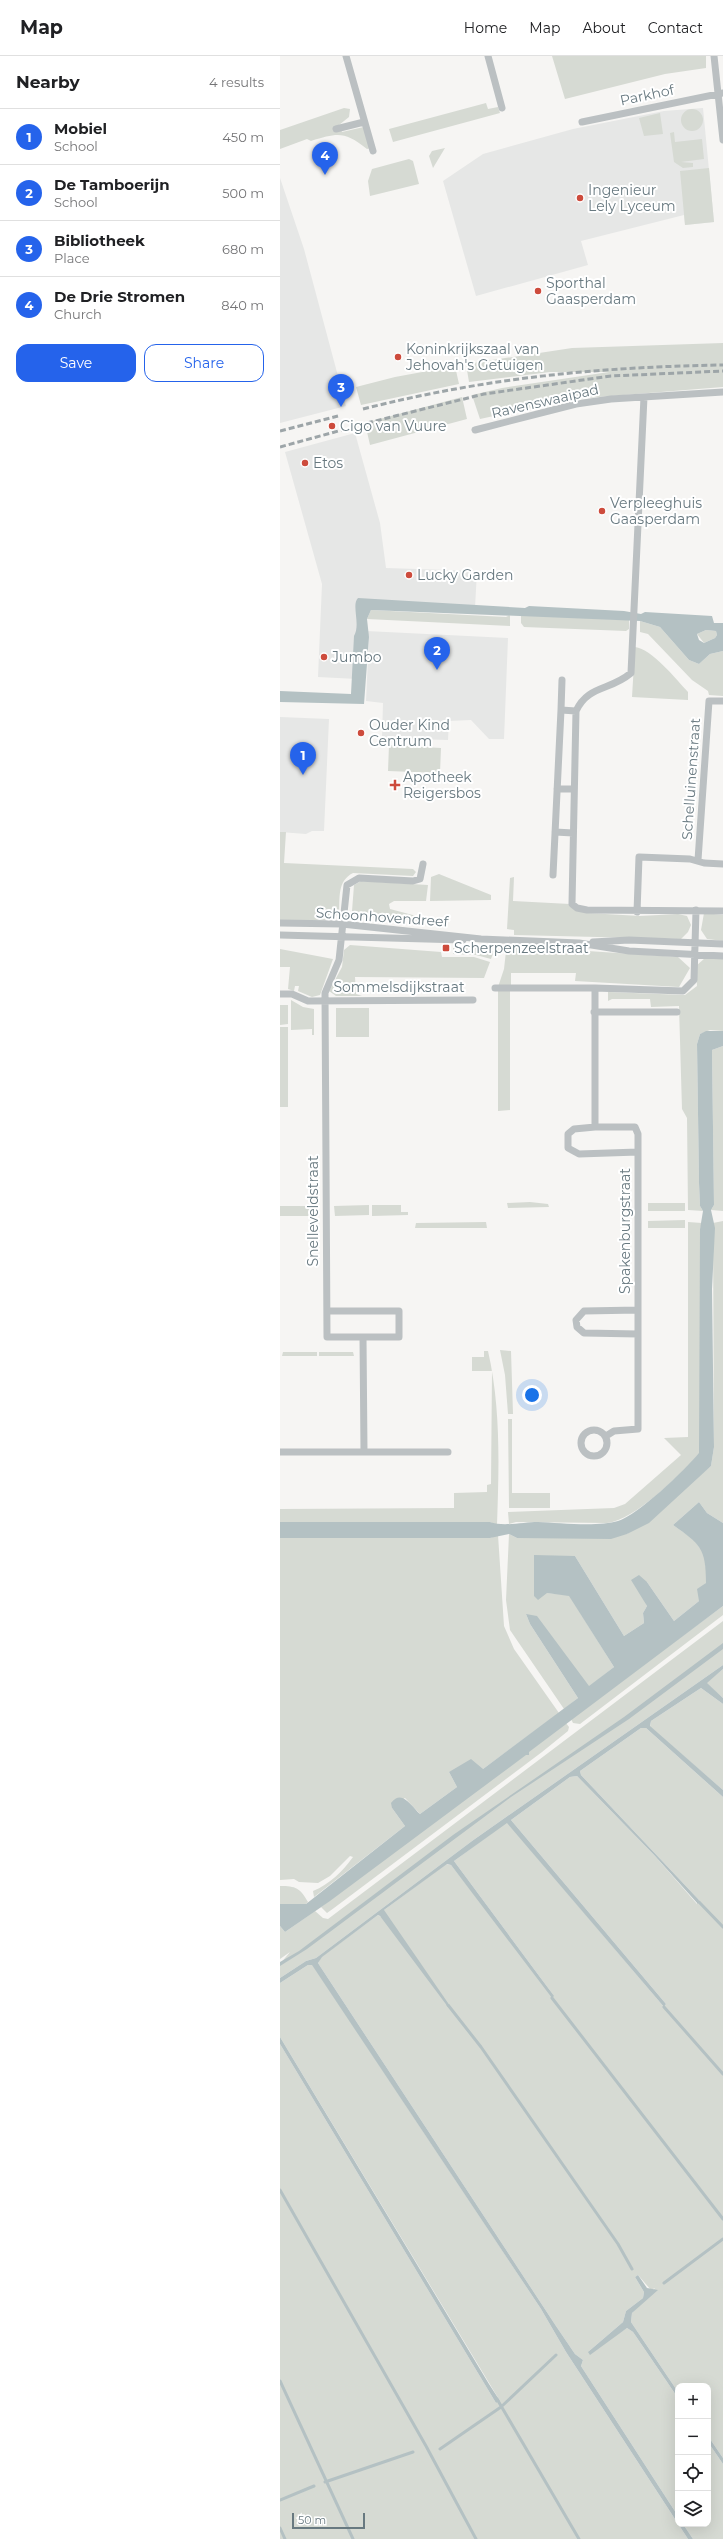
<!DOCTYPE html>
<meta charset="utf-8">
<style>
body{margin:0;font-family:Montserrat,sans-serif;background:#f2f2f2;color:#202124}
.controls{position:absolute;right:12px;bottom:12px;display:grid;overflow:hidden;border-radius:8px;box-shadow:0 4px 16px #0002}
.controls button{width:36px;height:36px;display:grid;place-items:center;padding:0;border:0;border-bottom:1px solid #e0e0e0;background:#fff;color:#202124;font:20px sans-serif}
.scale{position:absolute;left:12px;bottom:10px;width:73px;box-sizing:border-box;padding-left:4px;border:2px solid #687980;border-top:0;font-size:11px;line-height:14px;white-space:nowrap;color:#687980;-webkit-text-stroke:3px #fff;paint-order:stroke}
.you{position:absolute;left:252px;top:1339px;width:14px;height:14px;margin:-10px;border:3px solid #fff;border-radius:50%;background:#1a73e8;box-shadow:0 0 0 6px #1a73e833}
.badge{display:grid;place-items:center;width:26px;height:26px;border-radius:50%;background:#2563eb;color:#fff;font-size:13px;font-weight:700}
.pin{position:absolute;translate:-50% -33px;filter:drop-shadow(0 1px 2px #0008)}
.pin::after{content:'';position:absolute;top:21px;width:14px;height:12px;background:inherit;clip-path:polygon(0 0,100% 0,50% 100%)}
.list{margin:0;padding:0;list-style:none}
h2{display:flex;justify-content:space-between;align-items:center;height:52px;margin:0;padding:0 16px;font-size:17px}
h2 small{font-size:13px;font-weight:400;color:#757577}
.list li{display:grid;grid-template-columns:26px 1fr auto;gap:12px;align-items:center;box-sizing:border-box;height:56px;padding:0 16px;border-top:1px solid #e0e0e0}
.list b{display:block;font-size:15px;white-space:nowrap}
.list p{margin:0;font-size:13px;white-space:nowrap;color:#757577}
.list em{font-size:13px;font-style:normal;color:#757577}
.actions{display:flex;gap:8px;padding:12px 16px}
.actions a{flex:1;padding:9px 0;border:1px solid #2563eb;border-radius:12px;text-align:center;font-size:14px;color:#2563eb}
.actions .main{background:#2563eb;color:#fff}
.icon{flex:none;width:22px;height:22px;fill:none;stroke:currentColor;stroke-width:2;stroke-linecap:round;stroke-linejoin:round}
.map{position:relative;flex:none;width:443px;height:2483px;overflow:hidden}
header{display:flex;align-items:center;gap:24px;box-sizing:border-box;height:56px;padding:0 20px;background:#fff;border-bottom:1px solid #e0e0e0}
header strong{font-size:19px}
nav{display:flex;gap:22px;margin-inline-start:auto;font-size:14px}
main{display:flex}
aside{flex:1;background:#fff}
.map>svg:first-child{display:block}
</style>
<header>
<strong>Map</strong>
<nav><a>Home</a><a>Map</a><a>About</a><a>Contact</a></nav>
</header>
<main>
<aside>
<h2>Nearby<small>4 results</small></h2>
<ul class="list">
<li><span class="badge">1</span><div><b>Mobiel</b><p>School</p></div><em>450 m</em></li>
<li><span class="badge">2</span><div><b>De Tamboerijn</b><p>School</p></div><em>500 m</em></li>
<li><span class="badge">3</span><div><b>Bibliotheek</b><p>Place</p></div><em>680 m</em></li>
<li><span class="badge">4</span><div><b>De Drie Stromen</b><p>Church</p></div><em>840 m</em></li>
</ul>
<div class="actions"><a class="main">Save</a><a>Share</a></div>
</aside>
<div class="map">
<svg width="443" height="2483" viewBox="0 0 443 2483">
<rect width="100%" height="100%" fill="#f6f5f3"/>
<path fill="#e6e7e6" d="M423,52L434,166L405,169L404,159L301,185L308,209L196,240L163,125L203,98L293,73L384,55Z
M0,122L24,193L66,350L0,367Z
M75,377L100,467L106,512L197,515L195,552L81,547L77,623L38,621L42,528L5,396Z
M86,575L228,582L224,683H209L191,664L169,665L168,684L102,682L103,647L86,645L89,581Z
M0,661L49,663L44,775H32L26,778L0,776Z"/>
<path fill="#d6dad3" d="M272,0H426V12L385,18L285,43Z
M206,47L208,53L218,51L220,57L113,86L109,73Z
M64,52L70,53L69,61L59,69L62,76L88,70L95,91L87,93C64,75 58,77 31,85L27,83L0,93V74Z
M401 64a11 11 0 1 1 22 0a11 11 0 1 1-22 0Z
M380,57L383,78L364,80L359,62Z
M394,76L395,86L422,83L424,103L401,106L413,107V111L403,112L394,106L390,77Z
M165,92L153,112L149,100L152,95Z
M129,103L133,105L139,128L90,140L88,125L92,113Z
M429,112L434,166L405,169L400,115Z
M443,287V331L294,343L200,363L192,339L222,332L329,316H270L189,326L186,308L292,292Z
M175,310L179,328L81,349L76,331L115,321Z
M182,341L187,363L90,389L85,367Z
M91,554L226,561L230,559V570L87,563Z
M241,559L349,564V573L346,575L244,571L241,567Z
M360,565L380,571L409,604L419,608L430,598L443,595V640L429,639L428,635L412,624L368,578L360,576Z
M426,574L436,575L437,579L435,582L424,587L417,578Z
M355,591C372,593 396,623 408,636V644L352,641Z
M109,689L161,692L160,717L108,715Z
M0,776H6L4,807L133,813L136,816L133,820L73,817C57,825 60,842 59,858L49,864L0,865Z
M159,818L211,839V844L150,845L151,821Z
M234,821L233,845L290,848L308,857L360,860L398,858L407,860L411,869L408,876L401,883L234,879V874L227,873L230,822Z
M81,825L148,829L146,845H114L109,848L110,853L144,862L145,865L77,860L72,855L74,829Z
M424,857L443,859V885L427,883L421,874Z
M70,889L161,896L162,901H194L210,906L204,922L75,921L76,938L82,940H56L49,935L62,911L64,894Z
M192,889H205L204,895H214L211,903L196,899L173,898V892L192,891Z
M232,890L398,901L410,912L399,931L295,925L296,917H231V931H218L224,913L226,895L233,896Z
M0,893L53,903L40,939L32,941L18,935L19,930H15L14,935L8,933L10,911H0Z
M425,902L443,903V975L430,974L420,978L417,988L419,1127L420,1150L423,1155L408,1154L407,1062L402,1053L399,950L371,951L370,943H332L328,945V936L405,939L417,930L416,910Z
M218,934H230V1054L218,1055Z
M11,944L23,951L34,953V979H32V973L11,974Z
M0,949H8V968L0,969Z
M56,952H89V981H56Z
M0,971H8V1051H0Z
M443,990V1155L431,1154L434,1149L432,994Z
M250,1146L268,1148L269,1151L228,1152L227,1147Z
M368,1147H405V1155H368Z
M89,1149V1159L55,1160L54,1150Z
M92,1149H121V1156H128V1159L92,1160Z
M0,1150H37V1160H0Z
M405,1164V1172H368V1165Z
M443,1165V1467L427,1457L419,1446L393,1469L413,1483L424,1497L426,1512V1527L419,1545L394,1565L367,1526L364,1543L367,1550L363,1557L364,1567L344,1580L295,1500L267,1537L289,1539L334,1611L309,1631L246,1558L250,1568L298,1642L284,1653L230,1574L226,1544L229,1478L237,1482L347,1478L431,1410L434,1391L433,1167Z
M408,1166L422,1167L420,1173V1397C401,1418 355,1464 327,1467L236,1466L229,1468L228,1456L334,1452L345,1448L401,1399L384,1382L408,1381Z
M136,1167L206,1166L207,1172H135Z
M220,1294L231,1295L233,1358H228L225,1319Z
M204,1295H208C221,1352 219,1411 217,1469L210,1466H0V1453L174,1452V1437L207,1436V1429L211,1428L212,1315H192V1301H204Z
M3,1296H37V1300H2Z
M39,1296H73L74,1300H39Z
M228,1363H232V1437H270V1452H229Z
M218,1479L224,1570L234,1593L279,1657L203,1713L169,1716L177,1731L140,1758L125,1742L112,1752L125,1770L34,1841L33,1835C50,1828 62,1816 73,1801L70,1800L50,1820L38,1827L19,1826L14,1823L0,1824V1482H210Z
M443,1550V1559L300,1668L293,1667L291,1663L295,1659Z
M443,1565V1609L192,1785L36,1902L26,1905L0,1922V1908L10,1896L0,1903V1870L5,1876L35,1855L43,1862L48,1863Z
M443,1613V1642L426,1627Z
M421,1632L443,1648V1734L370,1671L371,1665Z
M286,1667L289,1671L288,1675L262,1696L54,1852L47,1857L41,1851Z
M361,1672H366L443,1741V2402L428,2380V2330H398V2336L351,2266L352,2257L375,2232L371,2234L358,2219L355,2221L364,2236L363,2242L346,2255L343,2266L308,2296L347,2272L353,2276L398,2342V2460L301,2310L303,2304L295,2298L276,2270L38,1907L41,1901L98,1859L104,1863V1854L166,1808L171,1809L274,1940L174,1805L227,1766L384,1951L386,1948L231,1764L290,1721L297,1720L375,1800L417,1848L419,1844L301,1719L300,1715Z
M0,1830C16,1830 20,1832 28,1846L26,1848H0Z
M32,1908L261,2253L286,2296L408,2483H0V1988L216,2347L220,2345L0,1981V1927L28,1909Z
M428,2386L443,2408V2483H413L403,2468H428Z"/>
<path fill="#b4c1c3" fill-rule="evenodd" d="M78,542L245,552L249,550L344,555L361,558L365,556L432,560L434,567H443V595L430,598L419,608L409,604L380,571L360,565L91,554L87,563L89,581L84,648L0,646V635L71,638L74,580C81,568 71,549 78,542ZM426,574L436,575L437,579L435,582L424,587L419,584L417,578Z
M426,975H443V990L432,994L434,1149L431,1154L435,1172L432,1233L434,1391L431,1410L369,1467L347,1478L331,1483L237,1482L229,1478L210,1482H0V1466H210C223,1471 244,1466 258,1466C279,1467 319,1471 338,1465C358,1459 405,1414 419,1397L420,1173L423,1155L420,1150L419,1127L417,988L420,978Z
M419,1446L427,1457L443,1467V1550L249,1696V1699H246L50,1845L5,1876L0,1870V1848H26L125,1770L112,1752L111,1747C122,1732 132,1751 140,1758L177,1731L169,1716L191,1703L203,1713L298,1642L250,1568L246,1558L257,1560L309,1630L334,1611L289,1540L267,1537L258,1544L254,1540V1499L295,1500L344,1580L364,1567L363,1557L367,1550L351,1524L359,1519L367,1526L394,1565L419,1545L417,1533L426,1527C426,1492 420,1488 393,1469Z
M443,1587V1593L349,1663L231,1741L27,1893L0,1910V1906L19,1895L173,1779L344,1661Z
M443,1609V1613L427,1627L443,1642V1648L421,1632L371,1665L370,1670L443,1734V1741L366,1672H361L300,1715L301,1719L419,1844L418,1848L375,1800L297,1720L290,1721L231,1764L386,1948L384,1951L227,1767L174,1805L274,1940L272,1942L171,1809L167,1808L104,1854L168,1947V1951L100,1860L98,1859L42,1901L38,1907L276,2270L295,2298L303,2304L301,2310L398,2460V2468H403L413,2483H408L286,2296L261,2253L32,1909H28L0,1927V1922L26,1905L36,1902L192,1785Z
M0,1981L209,2328L220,2345L216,2347L0,1988Z
M358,2219L367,2232L378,2234L352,2257L351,2266L398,2336V2342L353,2276L347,2272L310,2299L308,2296L343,2266L346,2255L363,2242L364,2236L355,2221Z
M428,2380L443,2402V2408L428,2386Z"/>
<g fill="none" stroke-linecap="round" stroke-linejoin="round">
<path stroke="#b4c1c3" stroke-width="3" d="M419,1846L443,1871
M272,1942L443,2163
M168,1949L201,1991L338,2188L352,2213
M384,1951L443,2018
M0,2134L146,2390L196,2483
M384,2227L443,2183
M0,2325L73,2483
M217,2343L299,2483
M160,2393L221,2351L276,2299
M45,2426L133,2396
M0,2444L34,2430
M0,2472L5,2483"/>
<path stroke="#bbc0c2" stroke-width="7" d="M66,0L93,95
M208,0L222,52
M434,0L443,84
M302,66L443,37
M56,73L84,66
M364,341L351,617C330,635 308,629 296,655L292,848L297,852L307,854L443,855
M195,374L296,348L331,343L443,336
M281,654L282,624
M277,733H294
M275,776L293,777
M418,804L429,645H443
M273,819L281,654L296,655
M357,856L359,801L410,803L424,807L443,808
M0,867L62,868L201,883L299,887L349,895L443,900
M0,879L183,884
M313,886L349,884L443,888
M215,932H315
M0,938H12L28,945L193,944
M314,956H397
M315,1071L294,1073L288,1078V1092L299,1098L358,1096
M358,1254L304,1255L296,1264L297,1271L304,1277L358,1278
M47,1255H119V1281H83
M301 1387a13 13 0 1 1 26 0a13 13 0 1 1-26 0Z
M326,1380L334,1375L358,1373V1078L355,1071H315V932L403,935L414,924L416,854
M84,1395L83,1281H47L45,937L59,904L67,829L79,822L133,825L140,823L143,808
M0,1396H168"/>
<path stroke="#9da5a8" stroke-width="3" stroke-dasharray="6 3" stroke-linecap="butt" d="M83,353C206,322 317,311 443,309
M87,367L204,338L331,320L443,315
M0,375L58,360
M0,391L62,374"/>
</g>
<g fill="#cd4b3c" stroke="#fff" stroke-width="1.5">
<circle cx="300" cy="142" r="4"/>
<circle cx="258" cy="235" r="4"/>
<circle cx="118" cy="301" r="4"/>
<circle cx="52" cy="370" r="4"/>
<circle cx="25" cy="407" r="4"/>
<circle cx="322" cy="455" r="4"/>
<circle cx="129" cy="519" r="4"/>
<circle cx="44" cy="601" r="4"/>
<circle cx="81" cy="677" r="4"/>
<path d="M113 723h4v4h4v4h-4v4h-4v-4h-4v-4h4z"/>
<rect x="162" y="888" width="8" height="8" rx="2"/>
</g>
<g text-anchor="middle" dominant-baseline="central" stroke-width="4" stroke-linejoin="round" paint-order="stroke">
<g font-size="14" fill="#687980" stroke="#fff">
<text transform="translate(367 39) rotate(-12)">Parkhof</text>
<text transform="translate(265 345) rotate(-13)">Ravenswaaipad</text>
<text transform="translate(411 723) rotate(-86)">Schelluinenstraat</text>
<text transform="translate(102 861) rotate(4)">Schoonhovendreef</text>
<text x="119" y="931">Sommelsdijkstraat</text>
<text transform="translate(33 1155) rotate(-90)">Snelleveldstraat</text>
<text transform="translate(345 1175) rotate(-90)">Spakenburgstraat</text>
</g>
<g font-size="14" fill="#687980" stroke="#fff" text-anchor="start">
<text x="308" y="134">Ingenieur<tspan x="308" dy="16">Lely Lyceum</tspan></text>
<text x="266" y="227">Sporthal<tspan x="266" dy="16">Gaasperdam</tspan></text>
<text x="126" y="293">Koninkrijkszaal van<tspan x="126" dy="16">Jehovah's Getuigen</tspan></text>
<text x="60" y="370">Cigo van Vuure</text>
<text x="33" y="407">Etos</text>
<text x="330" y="447">Verpleeghuis<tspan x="330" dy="16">Gaasperdam</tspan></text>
<text x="137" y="519">Lucky Garden</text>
<text x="52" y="601">Jumbo</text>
<text x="89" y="669">Ouder Kind<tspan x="89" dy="16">Centrum</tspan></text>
<text x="123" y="721">Apotheek<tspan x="123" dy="16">Reigersbos</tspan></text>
<text x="174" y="892">Scherpenzeelstraat</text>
</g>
</g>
</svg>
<div class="controls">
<button>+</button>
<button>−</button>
<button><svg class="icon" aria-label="locate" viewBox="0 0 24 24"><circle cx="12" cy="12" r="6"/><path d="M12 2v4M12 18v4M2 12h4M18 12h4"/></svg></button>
<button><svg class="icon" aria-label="layers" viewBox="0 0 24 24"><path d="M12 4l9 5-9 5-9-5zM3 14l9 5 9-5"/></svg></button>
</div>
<div class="scale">50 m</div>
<div class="you"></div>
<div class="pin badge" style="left:23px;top:719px">1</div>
<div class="pin badge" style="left:157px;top:614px">2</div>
<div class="pin badge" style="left:61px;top:351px">3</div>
<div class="pin badge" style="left:45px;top:119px">4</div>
</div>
</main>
